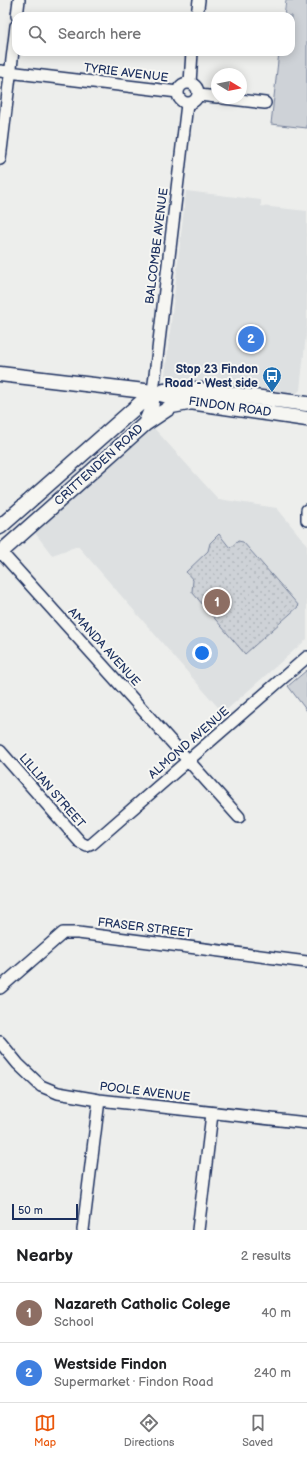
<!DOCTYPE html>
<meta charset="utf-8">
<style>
body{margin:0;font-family:"Balsamiq Sans",sans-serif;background:#f6f6f6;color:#202124}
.compass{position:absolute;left:211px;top:68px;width:36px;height:36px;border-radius:50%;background:#fff;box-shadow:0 2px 10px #0003;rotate:100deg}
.scale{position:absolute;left:12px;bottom:10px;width:66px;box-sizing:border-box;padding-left:4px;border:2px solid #1b2f5e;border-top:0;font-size:11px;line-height:14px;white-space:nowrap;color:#1b2f5e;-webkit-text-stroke:3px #f6f6f2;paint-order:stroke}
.you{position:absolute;left:202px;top:653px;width:14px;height:14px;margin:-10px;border:3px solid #fff;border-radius:50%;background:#1a73e8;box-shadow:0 0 0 6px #1a73e833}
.badge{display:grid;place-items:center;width:26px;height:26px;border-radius:50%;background:#ea580c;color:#fff;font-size:13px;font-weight:700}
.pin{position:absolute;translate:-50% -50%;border:2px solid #fff;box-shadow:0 1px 4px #0006}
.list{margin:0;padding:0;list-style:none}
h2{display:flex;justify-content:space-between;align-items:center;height:52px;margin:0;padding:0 16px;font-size:17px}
h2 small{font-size:13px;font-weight:400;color:#757577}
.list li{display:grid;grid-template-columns:26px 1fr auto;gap:12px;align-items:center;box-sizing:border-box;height:60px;padding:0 16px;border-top:1px solid #e0e0e0}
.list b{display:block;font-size:15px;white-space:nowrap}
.list p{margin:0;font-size:13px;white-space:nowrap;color:#757577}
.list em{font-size:13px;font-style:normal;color:#757577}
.icon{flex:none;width:22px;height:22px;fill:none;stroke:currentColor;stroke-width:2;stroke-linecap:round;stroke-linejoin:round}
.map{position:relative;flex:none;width:307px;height:1230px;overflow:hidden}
.search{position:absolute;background:#fff;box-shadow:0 2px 10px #0003;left:12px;right:12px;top:12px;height:44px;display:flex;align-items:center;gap:10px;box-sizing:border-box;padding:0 14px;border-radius:12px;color:#757577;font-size:15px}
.sheet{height:172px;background:#fff}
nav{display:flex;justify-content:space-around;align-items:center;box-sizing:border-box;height:56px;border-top:1px solid #e0e0e0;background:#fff;font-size:11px;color:#757577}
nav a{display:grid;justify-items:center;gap:2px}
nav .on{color:#ea580c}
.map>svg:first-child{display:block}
</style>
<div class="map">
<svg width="307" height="1230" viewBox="0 0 307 1230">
<defs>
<pattern id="grass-dots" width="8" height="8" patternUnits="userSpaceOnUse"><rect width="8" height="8" fill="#ced2d7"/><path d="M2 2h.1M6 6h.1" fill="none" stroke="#b0b5bb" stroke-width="1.8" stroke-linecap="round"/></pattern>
</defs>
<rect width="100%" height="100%" fill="#edeeec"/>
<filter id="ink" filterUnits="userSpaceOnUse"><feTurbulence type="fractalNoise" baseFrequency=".025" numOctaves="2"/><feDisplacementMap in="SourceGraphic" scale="8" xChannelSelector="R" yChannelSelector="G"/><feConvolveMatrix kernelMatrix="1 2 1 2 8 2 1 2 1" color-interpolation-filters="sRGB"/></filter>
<g filter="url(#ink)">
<path fill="#dde0e1" d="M186,191L261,200V206L307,211V326L300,390L296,394L191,382L170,379L165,375Z
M153,427L218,499L277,508L307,545V639L223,713L78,546L52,555L32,529Z"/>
<path fill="url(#grass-dots)" stroke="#74809a" d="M219,534L230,548L238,541L243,542L299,606L245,654L192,592L193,580L186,572L208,551L210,543Z"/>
<path fill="#ced2d7" stroke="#74809a" d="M286,0H307V128L271,124L279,52H291V16H284Z
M307,670V711L288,686Z"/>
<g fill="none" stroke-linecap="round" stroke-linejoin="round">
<defs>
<path id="minor" d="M17,16L19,0
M197,16L199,0
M0,71L178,92
M178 93a10 10 0 1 1 20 0a10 10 0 1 1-20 0Z
M190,83L192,52
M199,95L217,97
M223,98L265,103
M0,159L16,26
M153,392L187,104
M307,510V520
M0,551L239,817
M0,751L81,843L87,846L92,844L307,657
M0,988L63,933H78L307,962
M0,1042L18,1064L41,1086L58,1093L99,1100L307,1123
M83,1230L99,1100
M198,1230L212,1114"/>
<path id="major" d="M0,374L153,392L190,402L307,419
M164,391L193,389L307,404
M145,424L172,406L188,403
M0,527L153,392
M0,553L145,424L151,410L153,392"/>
</defs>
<use href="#minor" stroke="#1b2f5e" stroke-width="14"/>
<use href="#major" stroke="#1b2f5e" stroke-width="17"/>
<use href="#minor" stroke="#f6f6f2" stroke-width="11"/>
<use href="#major" stroke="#f6f6f2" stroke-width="14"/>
</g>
</g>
<defs>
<symbol id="bus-pin" viewBox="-11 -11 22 30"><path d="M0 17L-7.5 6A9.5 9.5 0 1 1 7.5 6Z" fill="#1f6fb2" stroke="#f6f6f2"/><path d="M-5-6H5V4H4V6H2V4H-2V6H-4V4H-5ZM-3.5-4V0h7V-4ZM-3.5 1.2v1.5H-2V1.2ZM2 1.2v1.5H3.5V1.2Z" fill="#fff"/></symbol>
</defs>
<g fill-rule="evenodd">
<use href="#bus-pin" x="261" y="365" width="22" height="30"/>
</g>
<g text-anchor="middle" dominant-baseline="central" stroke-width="4" stroke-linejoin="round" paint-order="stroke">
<g font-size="12" fill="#1b2f5e" stroke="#f6f6f2">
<text transform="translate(126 73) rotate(7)">TYRIE AVENUE</text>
<text transform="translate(157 246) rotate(-83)">BALCOMBE AVENUE</text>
<text transform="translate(230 407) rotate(8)">FINDON ROAD</text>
<text transform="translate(99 465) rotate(-42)">CRITTENDEN ROAD</text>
<text transform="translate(104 647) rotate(48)">AMANDA AVENUE</text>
<text transform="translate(189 743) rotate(-41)">ALMOND AVENUE</text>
<text transform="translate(52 791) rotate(49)">LILLIAN STREET</text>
<text transform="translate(145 928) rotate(7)">FRASER STREET</text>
<text transform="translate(145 1092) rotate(7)">POOLE AVENUE</text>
</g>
<g font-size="12" font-weight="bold" fill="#1b2f5e" stroke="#f6f6f2" text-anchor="end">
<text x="258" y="369">Stop 23 Findon<tspan x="258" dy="14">Road - West side</tspan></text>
</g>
</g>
</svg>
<svg class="compass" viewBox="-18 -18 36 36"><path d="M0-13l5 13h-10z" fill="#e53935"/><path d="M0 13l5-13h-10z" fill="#757577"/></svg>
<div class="scale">50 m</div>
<div class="you"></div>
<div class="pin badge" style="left:217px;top:602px;background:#8d6e63">1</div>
<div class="pin badge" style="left:251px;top:339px;background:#3f7fe0">2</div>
<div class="search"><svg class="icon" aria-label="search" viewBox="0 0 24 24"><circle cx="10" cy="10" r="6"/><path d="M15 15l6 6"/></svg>Search here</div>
</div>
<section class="sheet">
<h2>Nearby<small>2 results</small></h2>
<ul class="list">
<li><span class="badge" style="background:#8d6e63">1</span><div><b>Nazareth Catholic Colege</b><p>School</p></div><em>40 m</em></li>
<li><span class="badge" style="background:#3f7fe0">2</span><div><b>Westside Findon</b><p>Supermarket · Findon Road</p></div><em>240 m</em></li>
</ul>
</section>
<nav>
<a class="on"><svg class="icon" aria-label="map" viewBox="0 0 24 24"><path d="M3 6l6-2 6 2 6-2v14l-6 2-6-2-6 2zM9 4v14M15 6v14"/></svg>Map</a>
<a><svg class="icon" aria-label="directions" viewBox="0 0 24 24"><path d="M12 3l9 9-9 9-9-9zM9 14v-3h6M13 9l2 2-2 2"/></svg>Directions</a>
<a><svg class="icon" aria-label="saved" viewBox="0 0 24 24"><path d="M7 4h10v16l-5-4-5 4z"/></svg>Saved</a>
</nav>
